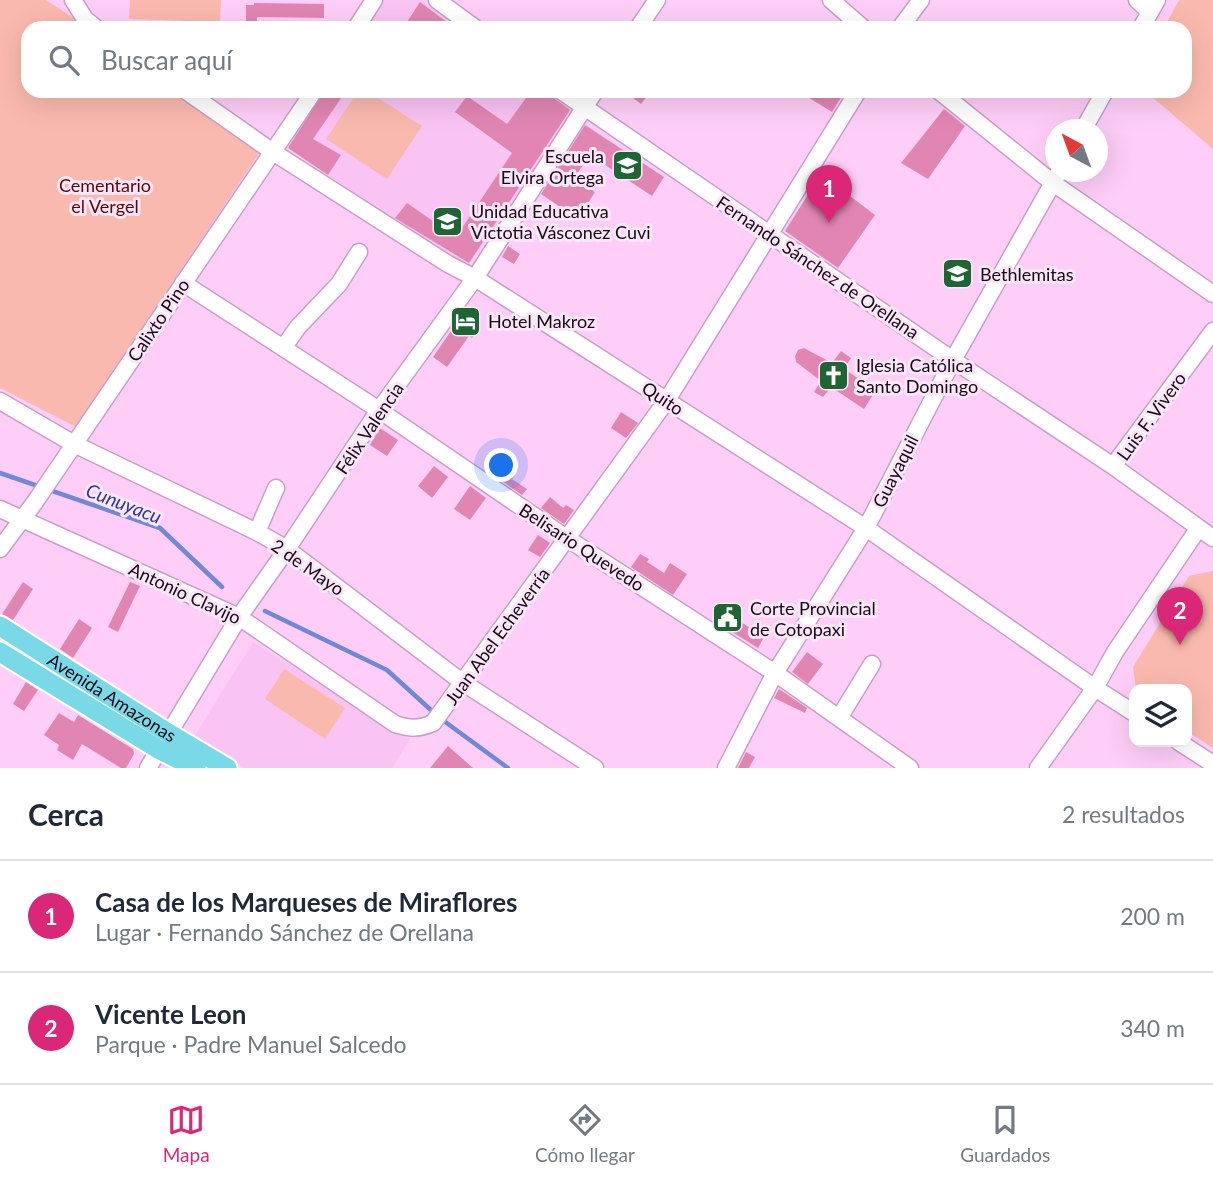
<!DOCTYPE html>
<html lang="es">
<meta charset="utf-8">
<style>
body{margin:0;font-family:Lato,sans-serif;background:#f2f2f3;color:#1f2937}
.controls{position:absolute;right:21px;bottom:21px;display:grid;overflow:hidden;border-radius:14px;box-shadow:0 7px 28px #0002}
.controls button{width:63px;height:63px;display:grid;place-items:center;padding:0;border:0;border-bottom:2px solid #e0e1e3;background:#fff;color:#1f2937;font:35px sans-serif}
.compass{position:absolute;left:1045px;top:119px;width:63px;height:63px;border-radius:50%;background:#fff;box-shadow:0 7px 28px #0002;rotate:319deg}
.you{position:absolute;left:502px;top:466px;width:24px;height:24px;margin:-18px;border:5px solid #fff;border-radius:50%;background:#1a73e8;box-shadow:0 0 0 10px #1a73e833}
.badge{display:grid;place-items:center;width:46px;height:46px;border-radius:50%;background:#db2777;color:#fff;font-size:23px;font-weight:700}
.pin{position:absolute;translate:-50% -58px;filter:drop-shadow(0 2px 4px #0008)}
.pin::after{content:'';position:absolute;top:37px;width:24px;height:21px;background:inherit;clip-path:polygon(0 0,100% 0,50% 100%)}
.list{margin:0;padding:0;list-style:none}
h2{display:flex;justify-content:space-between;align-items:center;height:91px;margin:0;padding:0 28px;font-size:30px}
h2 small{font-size:23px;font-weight:400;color:#747a83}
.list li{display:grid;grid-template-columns:46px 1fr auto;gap:21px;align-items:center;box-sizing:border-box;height:112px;padding:0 28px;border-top:2px solid #e0e1e3}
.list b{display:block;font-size:26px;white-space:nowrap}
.list p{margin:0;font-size:23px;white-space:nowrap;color:#747a83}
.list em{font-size:23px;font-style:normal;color:#747a83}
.icon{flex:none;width:38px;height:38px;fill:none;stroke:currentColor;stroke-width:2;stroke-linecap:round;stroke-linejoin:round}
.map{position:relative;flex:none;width:1213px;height:768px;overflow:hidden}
.search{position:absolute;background:#fff;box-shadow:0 7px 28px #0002;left:21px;right:21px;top:21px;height:77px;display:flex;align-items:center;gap:18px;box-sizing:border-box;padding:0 24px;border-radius:21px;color:#747a83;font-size:26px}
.sheet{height:315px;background:#fff}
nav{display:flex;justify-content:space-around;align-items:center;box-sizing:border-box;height:98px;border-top:2px solid #e0e1e3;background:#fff;font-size:19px;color:#747a83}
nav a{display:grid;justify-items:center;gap:4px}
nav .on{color:#db2777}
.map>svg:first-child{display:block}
</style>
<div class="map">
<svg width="1213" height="768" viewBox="0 0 1213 768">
<rect width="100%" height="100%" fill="#fecef8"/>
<path fill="#f9c3f3" d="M384,0H420L461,28H366Z
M324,91H554L579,108L466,268L287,147Z
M253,642L410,739L392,768H245L194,737Z"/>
<path fill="#fab9ae" d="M0,0H46L89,28H28V91H186L266,143L76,427L0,388Z
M130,0H221L220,22L129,19Z
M1179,0H1213V149L1145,91H1185V28H1164Z
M358,91H367L422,126L387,179L326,139Z
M1213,571V748L1187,731V689H1136L1133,667L1189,576Z
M284,669L345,708L325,739L265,699Z"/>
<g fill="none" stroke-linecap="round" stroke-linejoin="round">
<path stroke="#7088d7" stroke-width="4.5" d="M0,473L160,528L222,587
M265,611L387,670L432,711
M444,721L508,768"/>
</g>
<path fill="#e186b3" d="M420,2L455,28H403Z
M254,3L324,4V18L257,17V28H246V5H254Z
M324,91H346L313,139L341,155L328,175L288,148Z
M516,91H551L555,99L570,110L469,263L395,218L407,203L456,237L512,153L455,112L467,96L507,124L526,98Z
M624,91H651L641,104Z
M798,91H845L832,112Z
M944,109L965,126L928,179L901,163Z
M585,125L664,177L652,196L590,155L574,178L595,192L578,219L541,194Z
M821,174L875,215L838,268L785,231Z
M508,246L520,254L514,264L502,257Z
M462,315L480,327L472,338L469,336L447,367L433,357Z
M804,348L832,363L841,351L851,358L844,369L876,390L864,409L831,387L823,397L814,392L821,381L796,362L795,356L798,350Z
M621,412L638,423L626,438L611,428Z
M380,428L398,440L387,456L370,445Z
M434,466L448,477L432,498L418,486Z
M496,468L499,471L502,468L514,477L512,479L527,489L522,495L492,474Z
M470,486L486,498L470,520L454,509Z
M550,497L563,508L566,505L574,510L564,524L541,508Z
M538,535L550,543L540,557L528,550Z
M640,554L649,559L647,562L664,573L670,563L687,574L673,595L631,567Z
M23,582L33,589L13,620L2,614Z
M130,582L140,586L118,632L108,627Z
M722,606L740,617L738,620L764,637L758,648L713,620Z
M79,619L92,628L73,658L60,649Z
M807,652L823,664L808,684L792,672Z
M26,682L38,690L24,711L13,704Z
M779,689L807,708L805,713L774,698Z
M59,713L74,722L78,715L133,749L134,754L126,768H121L82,744L73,760L57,750L59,745L44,735Z
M448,746L473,768H430Z
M746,752L755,757L749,768H738Z"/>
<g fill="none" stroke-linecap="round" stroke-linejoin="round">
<defs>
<path id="minor" d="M73,0L85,19L96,28
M437,0L475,28
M831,0L863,28
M1137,0L1150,12
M356,28L374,0
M638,28L657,0
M900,28L921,0
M1141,28L1157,0
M186,91L273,152L448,264L475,278L866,528L1095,688L1134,713
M561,91L953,360L1113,466L1213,538
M939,91L1053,183L1213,294
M1083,130L1105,91
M183,283L379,410L568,539L775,673L910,768
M283,348L298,327L339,284L359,252
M0,401L74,444L257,532L287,549L462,682L595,768
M1113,466L1213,331
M0,509L239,617L395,724C410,729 419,729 433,723L667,400L858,91
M257,532L276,488
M0,549L35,502L314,91
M839,718L872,664
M1179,742L1213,764
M148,768L239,617L287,549L379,410L475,278L595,91
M726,768L775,673L866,528L953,360L1059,172
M1038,768L1095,688L1115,652L1198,529"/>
<g id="major">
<path id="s1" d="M0,626L168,733L227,768"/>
<path d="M0,652L158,749L196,768"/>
</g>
</defs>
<use href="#minor" stroke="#cc9ec7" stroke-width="19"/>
<use href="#major" stroke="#fff" stroke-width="23"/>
<use href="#minor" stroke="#fff" stroke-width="16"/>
<use href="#major" stroke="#79d9e6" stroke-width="19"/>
</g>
<defs>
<symbol id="school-square" viewBox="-11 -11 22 22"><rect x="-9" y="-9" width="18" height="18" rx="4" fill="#1d6634" stroke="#f9e6f7"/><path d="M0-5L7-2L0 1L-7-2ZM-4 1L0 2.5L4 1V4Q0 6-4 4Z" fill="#fff"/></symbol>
<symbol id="university-square" viewBox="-11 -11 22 22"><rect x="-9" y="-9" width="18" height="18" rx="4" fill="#1d6634" stroke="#f9e6f7"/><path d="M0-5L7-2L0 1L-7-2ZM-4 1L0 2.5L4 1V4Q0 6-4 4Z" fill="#fff"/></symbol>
<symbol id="hotel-square" viewBox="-11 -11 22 22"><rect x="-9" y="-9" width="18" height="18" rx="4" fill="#1d6634" stroke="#f9e6f7"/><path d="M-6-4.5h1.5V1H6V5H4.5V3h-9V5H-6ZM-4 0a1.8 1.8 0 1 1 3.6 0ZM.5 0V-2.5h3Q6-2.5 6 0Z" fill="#fff"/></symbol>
<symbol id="church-square" viewBox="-11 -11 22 22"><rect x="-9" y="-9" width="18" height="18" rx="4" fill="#1d6634" stroke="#f9e6f7"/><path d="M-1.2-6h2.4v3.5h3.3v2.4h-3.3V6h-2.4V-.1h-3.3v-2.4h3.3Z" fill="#fff"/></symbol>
<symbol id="civic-square" viewBox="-11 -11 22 22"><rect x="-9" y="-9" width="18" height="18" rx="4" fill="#1d6634" stroke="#f9e6f7"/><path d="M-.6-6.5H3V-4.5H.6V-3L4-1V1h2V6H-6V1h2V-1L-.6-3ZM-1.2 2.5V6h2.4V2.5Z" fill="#fff"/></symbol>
</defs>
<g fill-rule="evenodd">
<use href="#school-square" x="610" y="148" width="35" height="35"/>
<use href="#school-square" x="430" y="204" width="35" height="35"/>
<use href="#university-square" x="940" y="256" width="35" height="35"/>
<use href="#hotel-square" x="448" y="304" width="35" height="35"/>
<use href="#church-square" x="816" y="358" width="35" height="35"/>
<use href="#civic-square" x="710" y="600" width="35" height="35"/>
</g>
<g text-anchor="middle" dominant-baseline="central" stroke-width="6" stroke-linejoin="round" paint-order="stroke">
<g font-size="18" fill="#190918" stroke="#f9e6f7" text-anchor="start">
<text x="604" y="156" text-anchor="end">Escuela<tspan x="604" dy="21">Elvira Ortega</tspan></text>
<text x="471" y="211">Unidad Educativa<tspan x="471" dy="21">Victotia Vásconez Cuvi</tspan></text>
<text x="980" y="274">Bethlemitas</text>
<text x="488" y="321">Hotel Makroz</text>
<text x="856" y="365">Iglesia Católica<tspan x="856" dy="21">Santo Domingo</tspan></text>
<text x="750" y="608">Corte Provincial<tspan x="750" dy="21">de Cotopaxi</tspan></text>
</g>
<g font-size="18" fill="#600502" stroke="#f9e6f7">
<text x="105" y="185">Cementario<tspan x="105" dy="21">el Vergel</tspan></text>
</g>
<g font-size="18" fill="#190918" stroke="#f9e6f7">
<text transform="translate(818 267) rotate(34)">Fernando Sánchez de Orellana</text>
<text transform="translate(158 320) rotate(-56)">Calixto Pino</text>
<text transform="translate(663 398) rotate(33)">Quito</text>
<text transform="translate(1151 416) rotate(-54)">Luis F. Vivero</text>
<text transform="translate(369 428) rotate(-56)">Félix Valencia</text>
<text transform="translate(895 471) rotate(-63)">Guayaquil</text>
<text transform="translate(582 547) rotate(33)">Belisario Quevedo</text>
<text transform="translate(308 567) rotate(35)">2 de Mayo</text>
<text transform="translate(185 593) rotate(25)">Antonio Clavijo</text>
<text transform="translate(497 636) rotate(-54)">Juan Abel Echeverría</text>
<text stroke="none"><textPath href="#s1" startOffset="133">Avenida Amazonas</textPath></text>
</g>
<g font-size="19" font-style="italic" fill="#2b3c99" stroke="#f9e6f7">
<text transform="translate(124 503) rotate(21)">Cunuyacu</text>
</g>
</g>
</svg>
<div class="controls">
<button><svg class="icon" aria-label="layers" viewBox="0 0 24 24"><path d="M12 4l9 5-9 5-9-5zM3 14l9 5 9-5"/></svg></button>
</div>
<svg class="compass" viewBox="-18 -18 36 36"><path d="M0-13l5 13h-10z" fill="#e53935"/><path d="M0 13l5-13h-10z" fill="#747a83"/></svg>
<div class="you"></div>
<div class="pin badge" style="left:829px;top:223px">1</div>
<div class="pin badge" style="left:1180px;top:645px">2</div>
<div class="search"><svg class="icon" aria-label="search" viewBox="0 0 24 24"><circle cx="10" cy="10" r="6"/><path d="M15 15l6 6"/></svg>Buscar aquí</div>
</div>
<section class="sheet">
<h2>Cerca<small>2 resultados</small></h2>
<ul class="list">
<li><span class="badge">1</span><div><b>Casa de los Marqueses de Miraflores</b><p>Lugar · Fernando Sánchez de Orellana</p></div><em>200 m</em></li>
<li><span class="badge">2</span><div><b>Vicente Leon</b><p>Parque · Padre Manuel Salcedo</p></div><em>340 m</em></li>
</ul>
</section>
<nav>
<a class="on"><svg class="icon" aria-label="map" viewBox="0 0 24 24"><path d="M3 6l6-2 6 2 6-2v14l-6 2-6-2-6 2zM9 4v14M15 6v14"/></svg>Mapa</a>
<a><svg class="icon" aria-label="directions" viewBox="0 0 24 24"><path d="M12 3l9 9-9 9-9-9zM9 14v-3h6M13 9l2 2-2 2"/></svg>Cómo llegar</a>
<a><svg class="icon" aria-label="saved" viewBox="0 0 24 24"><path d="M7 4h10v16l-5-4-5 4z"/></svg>Guardados</a>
</nav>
